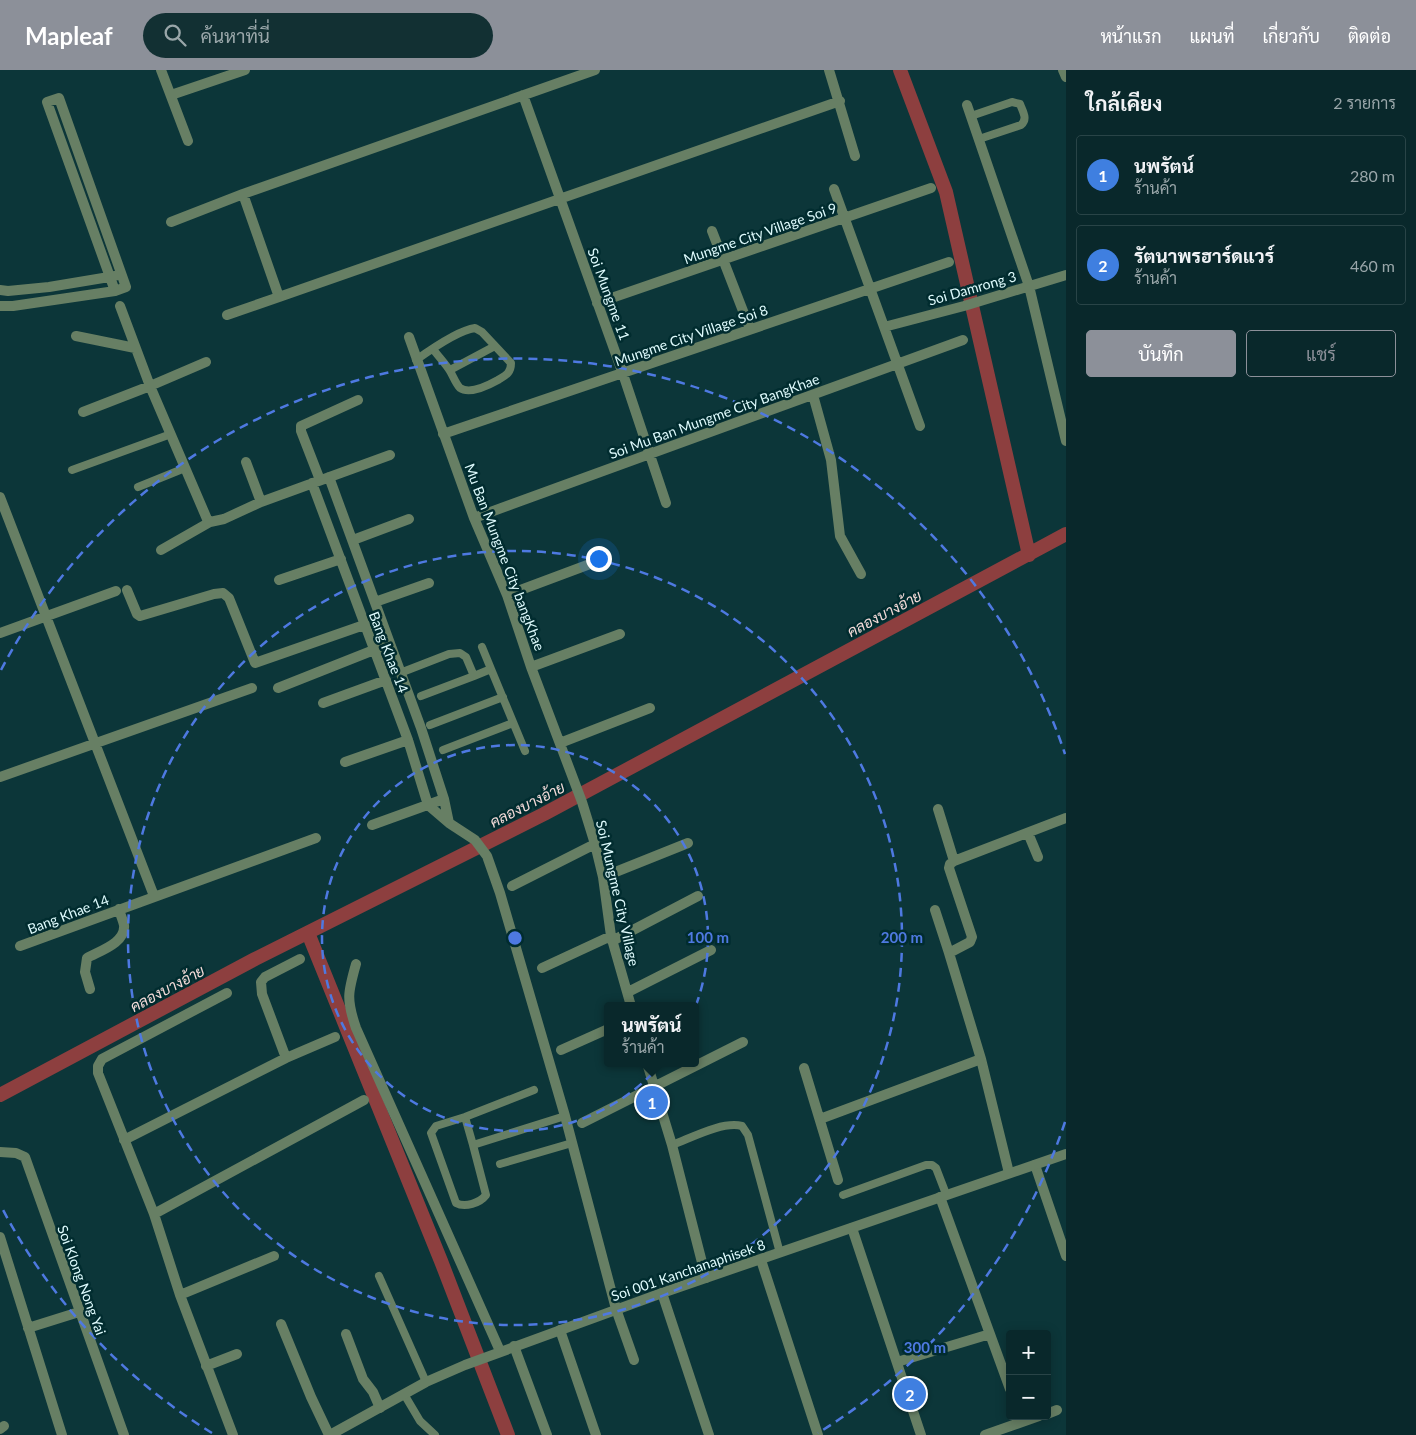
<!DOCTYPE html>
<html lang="th">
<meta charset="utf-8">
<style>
body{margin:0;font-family:Lato,Sarabun,sans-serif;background:#123033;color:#f1f3f6}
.controls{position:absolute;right:15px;bottom:15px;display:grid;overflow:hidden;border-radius:5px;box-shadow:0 2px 12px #0003}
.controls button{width:45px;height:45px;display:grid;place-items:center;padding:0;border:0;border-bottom:1px solid #294447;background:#09282b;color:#f1f3f6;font:25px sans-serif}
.you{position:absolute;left:598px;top:488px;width:18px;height:18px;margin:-12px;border:4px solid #fff;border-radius:50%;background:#1a73e8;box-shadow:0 0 0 8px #1a73e833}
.badge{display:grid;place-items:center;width:32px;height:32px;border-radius:50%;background:#8c9099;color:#fff;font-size:16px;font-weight:700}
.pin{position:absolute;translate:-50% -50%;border:2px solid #fff;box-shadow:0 1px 5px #0006}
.popup{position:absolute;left:604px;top:932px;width:95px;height:65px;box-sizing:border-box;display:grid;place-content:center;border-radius:5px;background:#09282b;filter:drop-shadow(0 1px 4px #0005);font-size:16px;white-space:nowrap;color:#99a6a9}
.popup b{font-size:19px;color:#f1f3f6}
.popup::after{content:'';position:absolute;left:50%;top:100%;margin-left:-10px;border:10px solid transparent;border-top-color:#09282b}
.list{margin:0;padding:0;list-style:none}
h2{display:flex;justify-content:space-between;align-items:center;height:65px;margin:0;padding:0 20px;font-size:21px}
h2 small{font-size:16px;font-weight:400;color:#99a6a9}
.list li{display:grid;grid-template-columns:32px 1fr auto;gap:15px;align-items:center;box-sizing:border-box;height:80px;margin:0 10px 10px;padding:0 10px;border:1px solid #294447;border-radius:5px}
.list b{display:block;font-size:19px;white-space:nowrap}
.list p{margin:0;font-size:16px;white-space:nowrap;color:#99a6a9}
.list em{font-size:16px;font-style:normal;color:#99a6a9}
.actions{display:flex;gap:10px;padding:15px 20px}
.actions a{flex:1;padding:11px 0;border:1px solid #8c9099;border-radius:5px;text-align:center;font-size:18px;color:#8c9099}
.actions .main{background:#8c9099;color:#fff}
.icon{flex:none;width:28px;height:28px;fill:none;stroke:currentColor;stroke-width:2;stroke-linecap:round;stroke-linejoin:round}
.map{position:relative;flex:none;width:1066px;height:1365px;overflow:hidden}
header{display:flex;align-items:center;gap:30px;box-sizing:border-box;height:70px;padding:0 25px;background:#8c9099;color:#fff}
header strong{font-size:24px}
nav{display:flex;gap:28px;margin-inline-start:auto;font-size:18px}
.search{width:350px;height:45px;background:#123033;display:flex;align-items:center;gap:12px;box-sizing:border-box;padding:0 18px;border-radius:28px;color:#99a6a9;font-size:19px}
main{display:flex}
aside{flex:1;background:#09282b}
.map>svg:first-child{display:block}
</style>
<header>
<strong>Mapleaf</strong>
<div class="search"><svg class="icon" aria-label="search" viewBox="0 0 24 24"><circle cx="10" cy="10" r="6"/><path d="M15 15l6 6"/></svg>ค้นหาที่นี่</div>
<nav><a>หน้าแรก</a><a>แผนที่</a><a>เกี่ยวกับ</a><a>ติดต่อ</a></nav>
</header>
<main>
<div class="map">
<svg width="1066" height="1365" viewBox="0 0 1066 1365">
<rect width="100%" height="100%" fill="#0c3639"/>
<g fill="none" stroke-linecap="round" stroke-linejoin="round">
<path stroke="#8d3f3f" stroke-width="14" d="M900,0L946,122L1029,485
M308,863L441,1191L508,1365
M0,1025L255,889L544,744L1066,464"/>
<path stroke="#677f64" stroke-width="8" d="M971,46L1012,32L1020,34C1023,42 1028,49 1021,55L979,69
M416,290C430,280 459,260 475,258L482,262L511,293C511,303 506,305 498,310C489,315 470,325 460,318C456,314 453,306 450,301C445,293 438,286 433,279
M450,300L495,276
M72,400L171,364
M138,417L185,398
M482,577L491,599
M400,603L449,584L460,583L466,587L474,606L491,599L525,681
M421,626L474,606
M430,655L503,627
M443,680L513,653
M534,1020L465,1047L436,1056L431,1063L456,1133C465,1138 480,1133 486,1125L473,1075L565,1046
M465,1047L473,1075
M672,1075C691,1068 722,1051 742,1056L748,1065L780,1183
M500,1094L572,1073
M843,1125L926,1095H932L936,1098L946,1124
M379,1206L426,1312
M404,1324L420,1351L435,1365"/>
<path stroke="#677f64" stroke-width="10" d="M161,0L188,71
M829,0L855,86
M1063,0L1066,7
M171,25L245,0
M523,25L623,304L666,433
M967,35L1029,216L1066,371
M834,119L920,356
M171,152L243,124L595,0
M712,161L750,259
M0,220L8,221L49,217L115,206
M279,227L840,31
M597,233L931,118
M0,236H13L115,221L126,217L59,28L47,32L115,221
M120,236L150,316L207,449L210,452L224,449L261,432L390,385
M227,245L279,227L243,124
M884,257L964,236L1066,205
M76,266L135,278
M409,267L474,448L507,525L531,597L582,732L595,774L603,807L611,866L631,936
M813,325L831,390L840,466L861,504
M83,342L150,316L206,292
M443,364L949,192
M246,392L261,432
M320,410L301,361V356L358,330
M312,413L408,670L428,735L449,753L444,729L421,658L329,407
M0,427L154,826
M474,448L963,270
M353,470L409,449
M161,480L210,452
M279,510L341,489
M127,520L137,544L140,546L214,524L223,523L229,528L255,593L364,555
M507,525L598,491
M375,532L429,513
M0,563L116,521
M531,597L620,564
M278,618L389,574
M323,633L386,610
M560,673L650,638
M345,692L408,670
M0,707L252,618
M938,739L954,791
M449,753L475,770L487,786L500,823L565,1046L616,1239L634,1290
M372,755L444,729
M1028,763L1038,787
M603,807L688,773
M512,816L595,774
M935,840L949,883
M612,871L698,826
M20,876L316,768
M356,894C348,922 346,929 356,958L500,1281
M542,898L611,866
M90,919L85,902L87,888C99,881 126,873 124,855C123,850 120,844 119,839
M628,922L711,880
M227,923L102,989L98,996V1003L154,1144L180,1225L233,1365
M561,980L608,959
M286,988L335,967
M647,993L672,1075L706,1208
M804,998L838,1110
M820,1049L981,989
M582,1053L743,972
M124,1070L286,988L262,924L261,912L265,907L300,889
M0,1082L16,1083L25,1087L124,1365
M1035,1095L1066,1186
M1009,1103L981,989L949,883L970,872L972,867L949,798L950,794L954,791L1066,748
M940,1127L1010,1319
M154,1144L364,1030
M852,1158L921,1365
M0,1167L62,1365
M761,1190L818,1365
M662,1223L709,1365
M180,1225L274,1186
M281,1254L311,1327L329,1365
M28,1258L79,1242
M560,1260L596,1365
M346,1264L363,1309L373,1322L380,1338
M514,1276L547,1365
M897,1292L990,1264
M206,1296L237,1284
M1047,1344L1057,1340
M0,1359L4,1356
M985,1365L1039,1346"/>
<path stroke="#677f64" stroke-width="10" d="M330,1365L426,1312L465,1295L662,1223L1066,1084"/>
</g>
<g fill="none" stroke="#4e79e1" stroke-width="2.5" stroke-dasharray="9 6">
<circle cx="515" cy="868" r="193"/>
<circle cx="515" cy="868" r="387"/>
<path d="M1065 1052A580 580 0 0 1 818 1363M212 1363A580 580 0 0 1 1 1136M1 600A580 580 0 0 1 1065 684"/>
</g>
<g text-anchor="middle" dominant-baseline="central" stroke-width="5" stroke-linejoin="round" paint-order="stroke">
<g font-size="14" fill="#dffbfd" stroke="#012c2f">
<text transform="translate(760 163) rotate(-19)">Mungme City Village Soi 9</text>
<text transform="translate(972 218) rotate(-16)">Soi Damrong 3</text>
<text transform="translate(609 224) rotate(70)">Soi Mungme 11</text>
<text transform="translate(691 265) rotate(-19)">Mungme City Village Soi 8</text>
<text transform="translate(714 346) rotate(-20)">Soi Mu Ban Mungme City BangKhae</text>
<text transform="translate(505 487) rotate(69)">Mu Ban Mungme City bangKhae</text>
<text transform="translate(389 582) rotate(69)">Bang Khae 14</text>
<text transform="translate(618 823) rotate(77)">Soi Mungme City Village</text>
<text transform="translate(68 844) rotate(-21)">Bang Khae 14</text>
<text transform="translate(688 1200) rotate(-19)">Soi 001 Kanchanaphisek 8</text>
<text transform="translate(82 1210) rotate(70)">Soi Klong Nong Yai</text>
</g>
<g font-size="15" font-style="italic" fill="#f4dcda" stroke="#012c2f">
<text transform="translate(884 543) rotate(-28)">คลองบางอ้าย</text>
<text transform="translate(527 734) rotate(-27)">คลองบางอ้าย</text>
<text transform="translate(167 918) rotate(-28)">คลองบางอ้าย</text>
</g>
</g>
<circle cx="515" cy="868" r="8" fill="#4e79e1" stroke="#012c2f" stroke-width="2.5"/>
<g font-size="15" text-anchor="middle" font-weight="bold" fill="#4e79e1" stroke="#012c2f" stroke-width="5" stroke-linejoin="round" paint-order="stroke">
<text x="708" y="873">100 m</text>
<text x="902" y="873">200 m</text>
<text x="925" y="1283">300 m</text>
</g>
</svg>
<div class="controls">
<button>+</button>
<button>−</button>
</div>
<div class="you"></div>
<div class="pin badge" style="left:652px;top:1032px;background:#3f7fe0">1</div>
<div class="popup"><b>นพรัตน์</b>ร้านค้า</div>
<div class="pin badge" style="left:910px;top:1324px;background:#3f7fe0">2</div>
</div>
<aside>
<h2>ใกล้เคียง<small>2 รายการ</small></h2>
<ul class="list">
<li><span class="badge" style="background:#3f7fe0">1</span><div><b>นพรัตน์</b><p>ร้านค้า</p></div><em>280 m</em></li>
<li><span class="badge" style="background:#3f7fe0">2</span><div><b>รัตนาพรฮาร์ดแวร์</b><p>ร้านค้า</p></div><em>460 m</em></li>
</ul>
<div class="actions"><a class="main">บันทึก</a><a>แชร์</a></div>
</aside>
</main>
